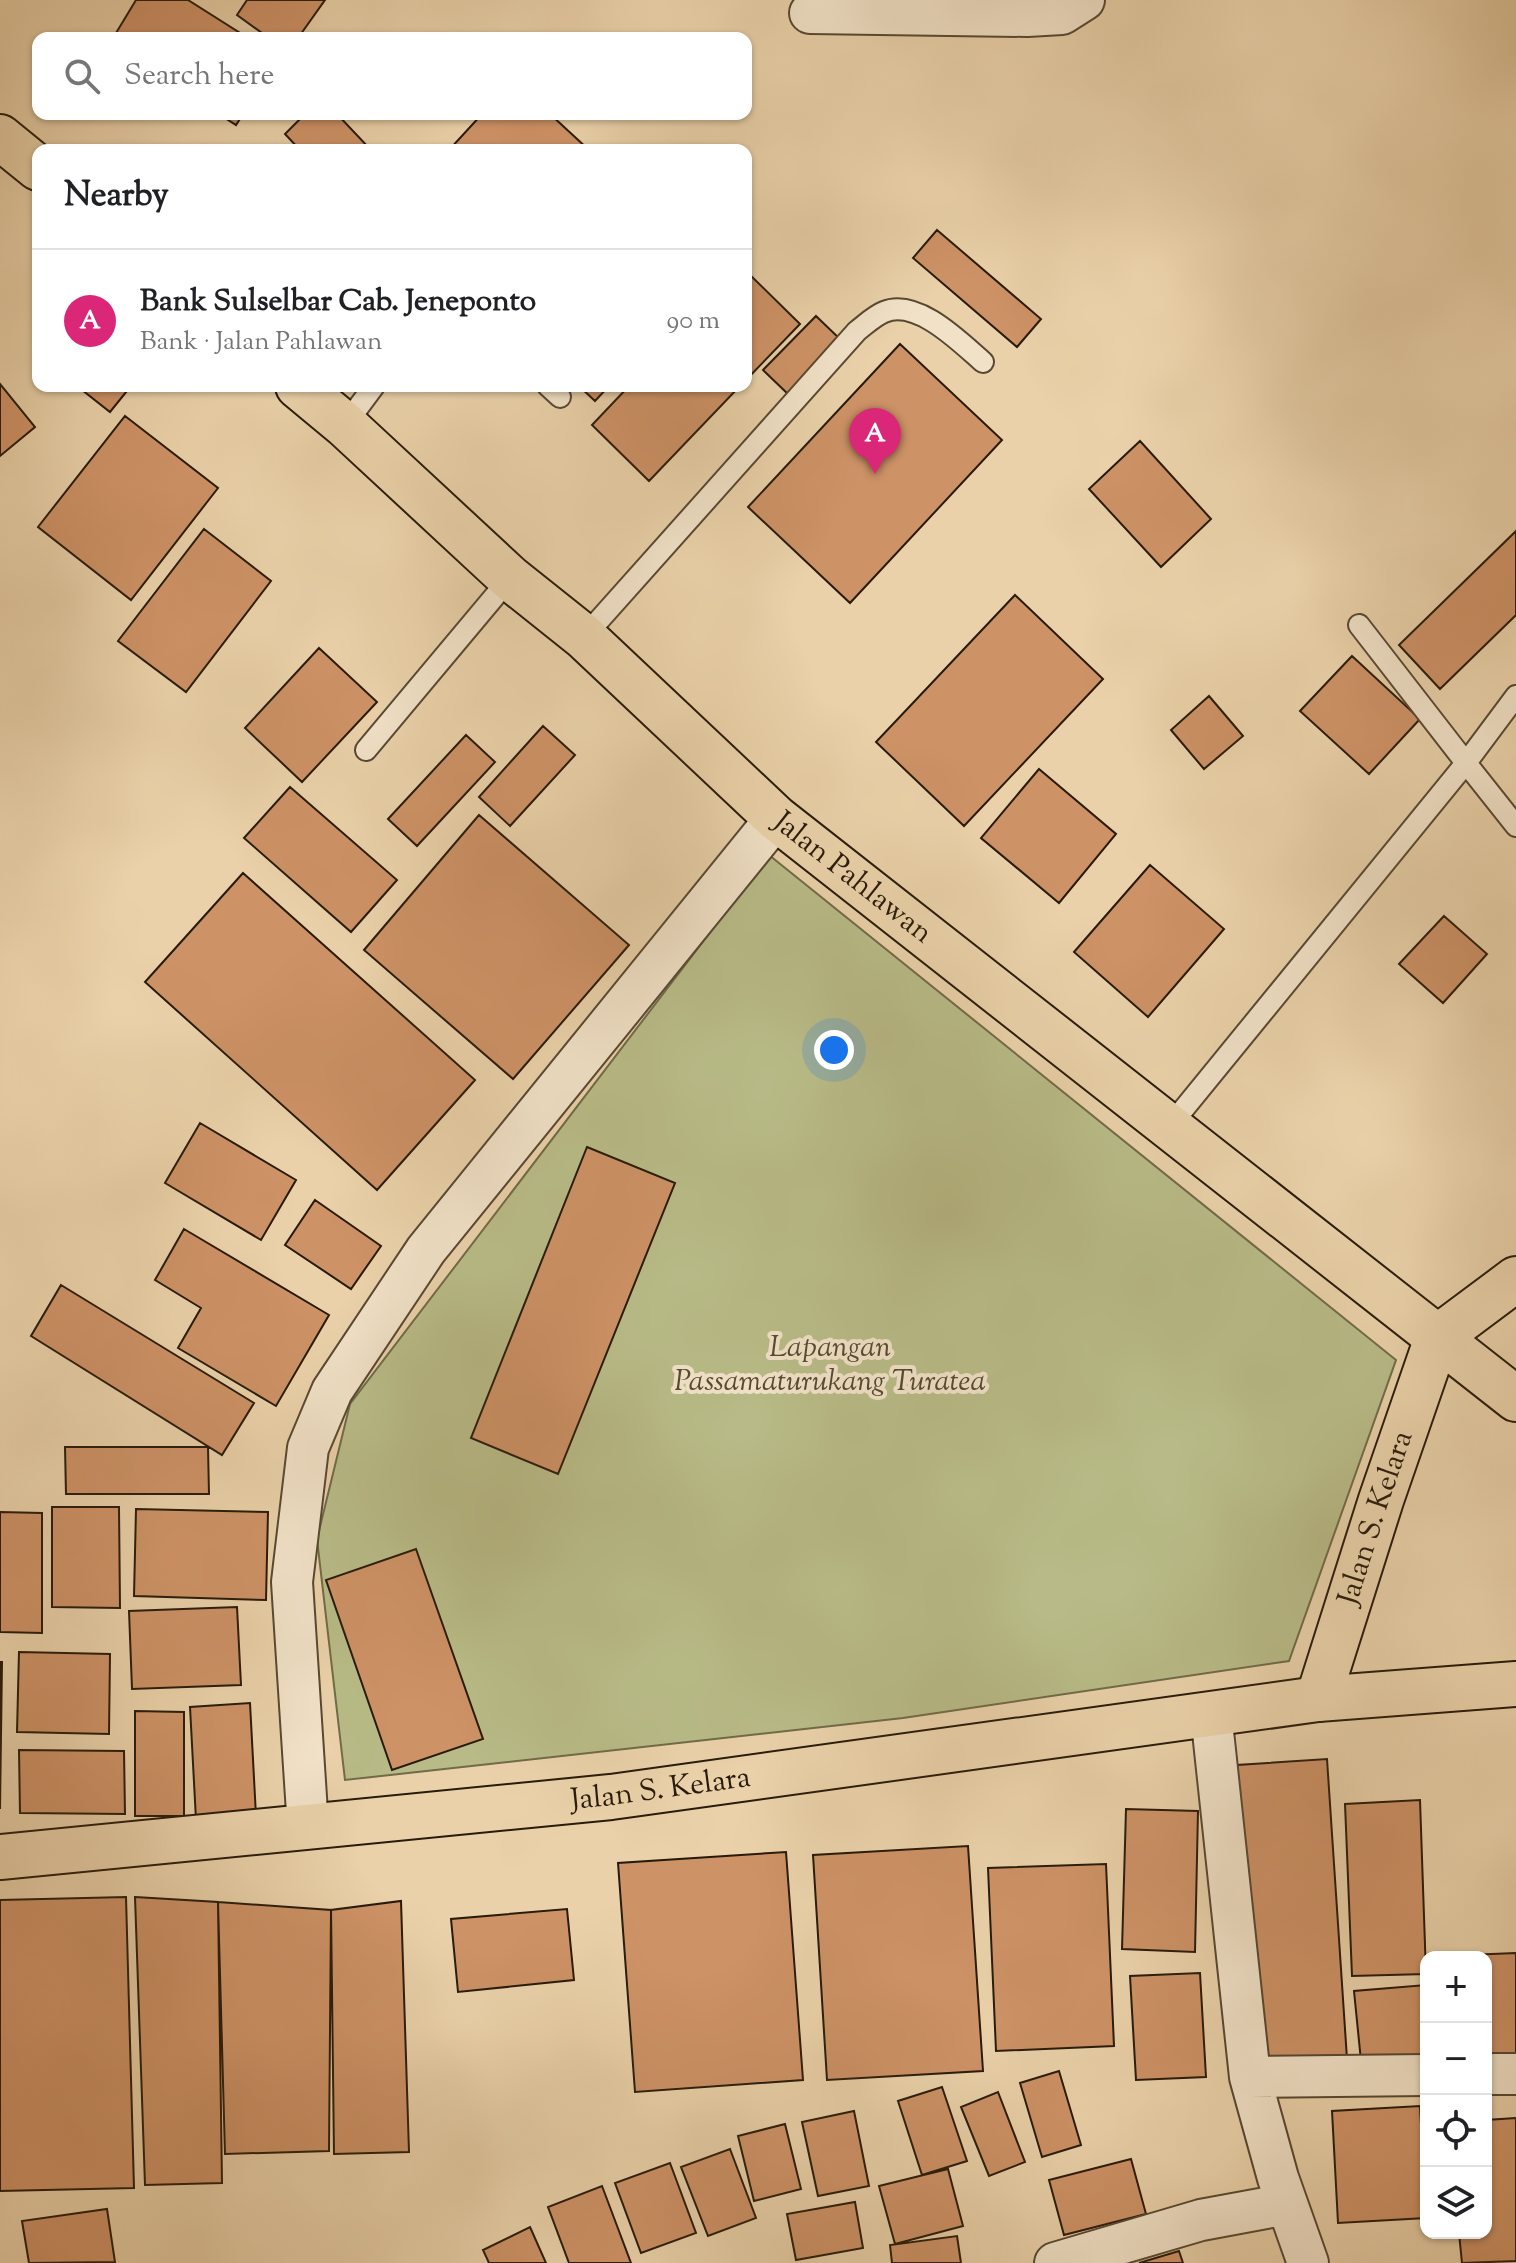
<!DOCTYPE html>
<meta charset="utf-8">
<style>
body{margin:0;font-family:"Sorts Mill Goudy",serif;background:#f6f6f6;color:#202124}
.controls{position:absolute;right:24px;bottom:24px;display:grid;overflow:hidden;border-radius:16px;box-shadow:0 2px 6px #0004}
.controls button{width:72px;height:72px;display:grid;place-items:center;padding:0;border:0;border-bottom:2px solid #e0e0e0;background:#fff;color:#202124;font:40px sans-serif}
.you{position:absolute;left:834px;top:1050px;width:28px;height:28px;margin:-20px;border:6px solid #fff;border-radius:50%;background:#1a73e8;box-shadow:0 0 0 12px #1a73e833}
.badge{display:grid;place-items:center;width:52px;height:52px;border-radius:50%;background:#db2777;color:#fff;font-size:26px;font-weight:700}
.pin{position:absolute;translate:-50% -66px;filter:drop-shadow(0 2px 4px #0008)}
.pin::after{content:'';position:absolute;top:42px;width:28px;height:24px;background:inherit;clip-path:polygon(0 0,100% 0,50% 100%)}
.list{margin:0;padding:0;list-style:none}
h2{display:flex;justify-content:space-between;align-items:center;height:104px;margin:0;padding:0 32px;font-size:34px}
h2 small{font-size:26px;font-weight:400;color:#757577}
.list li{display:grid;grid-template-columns:52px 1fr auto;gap:24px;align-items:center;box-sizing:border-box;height:144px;padding:0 32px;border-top:2px solid #e0e0e0}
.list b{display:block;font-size:30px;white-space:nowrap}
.list p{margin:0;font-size:26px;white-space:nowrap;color:#757577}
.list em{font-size:26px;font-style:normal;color:#757577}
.icon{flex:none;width:44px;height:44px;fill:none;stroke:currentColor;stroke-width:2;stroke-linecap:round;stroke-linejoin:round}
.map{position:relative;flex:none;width:1516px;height:2263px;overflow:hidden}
.search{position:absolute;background:#fff;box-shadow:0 2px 6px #0004;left:32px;top:32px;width:720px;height:88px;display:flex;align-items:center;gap:20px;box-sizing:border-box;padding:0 28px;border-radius:16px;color:#757577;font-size:30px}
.panel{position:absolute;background:#fff;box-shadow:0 2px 6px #0004;left:32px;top:144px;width:720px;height:248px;border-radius:16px}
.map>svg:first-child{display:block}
</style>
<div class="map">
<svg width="1516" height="2263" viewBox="0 0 1516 2263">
<rect width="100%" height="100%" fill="#ead1a9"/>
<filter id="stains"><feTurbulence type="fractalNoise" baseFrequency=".0025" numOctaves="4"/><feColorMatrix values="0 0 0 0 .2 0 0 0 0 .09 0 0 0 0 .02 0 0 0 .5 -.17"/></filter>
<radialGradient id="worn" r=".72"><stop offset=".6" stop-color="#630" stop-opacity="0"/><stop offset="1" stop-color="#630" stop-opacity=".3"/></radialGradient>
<path fill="#b8bb87" stroke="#706b49" stroke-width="2" d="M769,855L1396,1360L1289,1661L903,1718L345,1780L317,1539L350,1404Z"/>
<path fill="#cd9266" stroke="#281b0b" stroke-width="2" d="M136,0H188L248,38H113Z
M247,0H325L298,38H269L237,15Z
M219,114H243L236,125Z
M305,114H337L371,150H300L285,134Z
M482,114H550L589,150H449Z
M937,230L1041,319L1017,347L913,258Z
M746,271L800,324L746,380Z
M816,316L842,341L790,396L763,370Z
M900,344L1002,440L850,603L748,507Z
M0,384L35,427L0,456Z
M77,386H131L110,412Z
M579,386H609L595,401Z
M629,386H740L649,481L592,425Z
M125,416L218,488L131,600L38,527Z
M1140,441L1211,519L1161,567L1089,489Z
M204,529L271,581L186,692L118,641Z
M1516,531V615L1440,689L1399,645Z
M1015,595L1103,679L964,826L876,742Z
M319,648L377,702L302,782L245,728Z
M1352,656L1420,719L1369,774L1300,711Z
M1209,696L1243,736L1204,769L1171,730Z
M543,726L575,755L510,826L479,797Z
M466,735L495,762L417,846L388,819Z
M1039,769L1116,834L1059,903L981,838Z
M290,787L397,880L351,932L244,838Z
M479,815L629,945L513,1079L364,950Z
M1150,865L1224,929L1148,1017L1074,952Z
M243,873L475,1080L377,1190L145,982Z
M1444,916L1487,954L1443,1003L1399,964Z
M200,1123L296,1180L261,1240L165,1183Z
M587,1147L675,1183L558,1474L471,1438Z
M315,1200L381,1246L351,1289L285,1245Z
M184,1229L329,1315L276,1406L178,1348L201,1308L155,1280Z
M61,1285L254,1403L222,1455L31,1336Z
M65,1447H208L209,1494H66Z
M52,1507H119L120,1608L52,1607Z
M136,1509L268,1512L266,1600L134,1596Z
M0,1512L42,1513V1633L0,1632Z
M416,1549L483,1739L392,1770L326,1580Z
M237,1607L241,1685L132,1689L129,1611Z
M19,1652L110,1654L109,1734L17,1732Z
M0,1662H2L0,1809Z
M250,1703L256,1816L196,1820L190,1707Z
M135,1711L184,1712V1816H135Z
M19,1750L124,1751L125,1814L20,1813Z
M1327,1759L1347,2059L1257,2064L1237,1765Z
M1420,1800L1426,1974L1352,1976L1345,1804Z
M1126,1809L1198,1811L1195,1952L1122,1949Z
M968,1846L983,2071L827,2080L813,1855Z
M786,1852L803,2080L635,2092L618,1863Z
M1106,1864L1114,2046L996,2051L988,1868Z
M126,1897L134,2188L0,2191V1900Z
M135,1897L218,1902L222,2183L145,2185Z
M401,1901L409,2152L334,2154L331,1910Z
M218,1902L331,1910L329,2151L225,2154Z
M567,1909L574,1980L458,1992L451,1919Z
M1516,1953V2065L1486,2067V1957L1467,1955Z
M1200,1973L1206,2077L1136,2080L1130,1976Z
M1426,1985V2056L1361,2061L1354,1991Z
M1059,2071L1081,2145L1042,2157L1020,2083Z
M942,2087L967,2161L922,2175L898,2101Z
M998,2092L1025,2162L989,2176L961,2107Z
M1420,2106L1426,2218L1338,2223L1332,2111Z
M854,2111L869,2186L818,2196L802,2122Z
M1516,2118V2261L1462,2263L1459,2233H1486V2120Z
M785,2124L801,2189L754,2201L738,2136Z
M730,2149L756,2218L708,2236L681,2167Z
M1131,2159L1146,2214L1064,2235L1049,2180Z
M670,2163L696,2233L641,2253L615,2183Z
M948,2169L963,2226L895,2244L879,2186Z
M602,2186L631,2263H569L548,2207Z
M855,2202L863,2248L796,2260L787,2214Z
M107,2209L115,2262L29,2263L22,2221Z
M530,2227L546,2263H489L483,2250Z
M957,2236L961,2263H892L890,2245Z
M1179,2251L1183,2263H1139Z"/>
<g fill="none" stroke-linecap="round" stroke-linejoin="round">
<defs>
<path id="lane" d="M548,386L560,397
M345,425L374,386
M584,637L857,331C865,325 874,316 884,312C917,298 960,342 983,362
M1516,696L1466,763L1516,826
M366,750L510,578
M1169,1127L1466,763L1359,625"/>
<path id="street" d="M810,13L1027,16L1062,14L1084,0
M1211,1713L1250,2077L1278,2178L1308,2263
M308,1828L292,1582L308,1448L332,1391L426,1250L776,818
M1486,2074H1516
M1250,2077L1426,2075
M1055,2263L1201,2220L1287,2204"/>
<g id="primary">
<path id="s1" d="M1318,1699L1381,1500L1437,1338"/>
<path id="s2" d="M0,1857L611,1797L1318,1699L1516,1684"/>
</g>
<g id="highway">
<path d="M0,137L38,168"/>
<path id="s3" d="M298,386L345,425L510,578L584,637L776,818L1516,1399"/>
<path d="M1437,1338L1516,1279"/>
</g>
</defs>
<use href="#lane" stroke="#584832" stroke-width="24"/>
<use href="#street" stroke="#584832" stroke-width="44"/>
<use href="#primary" stroke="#281b0b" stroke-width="48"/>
<use href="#highway" stroke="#281b0b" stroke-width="48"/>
<use href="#lane" stroke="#f1e1c7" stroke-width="20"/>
<use href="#street" stroke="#f1e1c7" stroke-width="40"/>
<use href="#primary" stroke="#ead1a9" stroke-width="44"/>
<use href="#highway" stroke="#ead1a9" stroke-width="44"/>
</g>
<g text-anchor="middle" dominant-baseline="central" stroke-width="8" stroke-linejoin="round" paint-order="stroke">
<g font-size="30" fill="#281b0b" stroke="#f1e1c7">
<text stroke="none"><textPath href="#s3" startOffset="742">Jalan Pahlawan</textPath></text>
<text stroke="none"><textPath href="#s1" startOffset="190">Jalan S. Kelara</textPath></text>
<text stroke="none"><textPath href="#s2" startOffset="664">Jalan S. Kelara</textPath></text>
</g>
<g font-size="30" font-style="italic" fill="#534b30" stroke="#f1e1c7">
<text x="830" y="1348">Lapangan<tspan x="830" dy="34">Passamaturukang Turatea</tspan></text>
</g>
</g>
<rect width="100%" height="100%" filter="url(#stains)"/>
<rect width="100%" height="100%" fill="url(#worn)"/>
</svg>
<div class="controls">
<button>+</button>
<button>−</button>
<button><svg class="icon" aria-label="locate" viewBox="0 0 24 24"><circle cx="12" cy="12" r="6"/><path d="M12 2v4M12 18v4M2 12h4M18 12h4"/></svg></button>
<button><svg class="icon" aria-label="layers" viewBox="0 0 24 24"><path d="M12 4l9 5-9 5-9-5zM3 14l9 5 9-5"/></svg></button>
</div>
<div class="you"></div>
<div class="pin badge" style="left:875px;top:474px">A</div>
<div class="search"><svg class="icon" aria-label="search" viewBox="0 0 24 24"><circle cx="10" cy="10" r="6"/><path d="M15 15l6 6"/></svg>Search here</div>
<section class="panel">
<h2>Nearby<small></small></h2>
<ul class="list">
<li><span class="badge">A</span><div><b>Bank Sulselbar Cab. Jeneponto</b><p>Bank · Jalan Pahlawan</p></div><em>90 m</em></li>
</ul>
</section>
</div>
